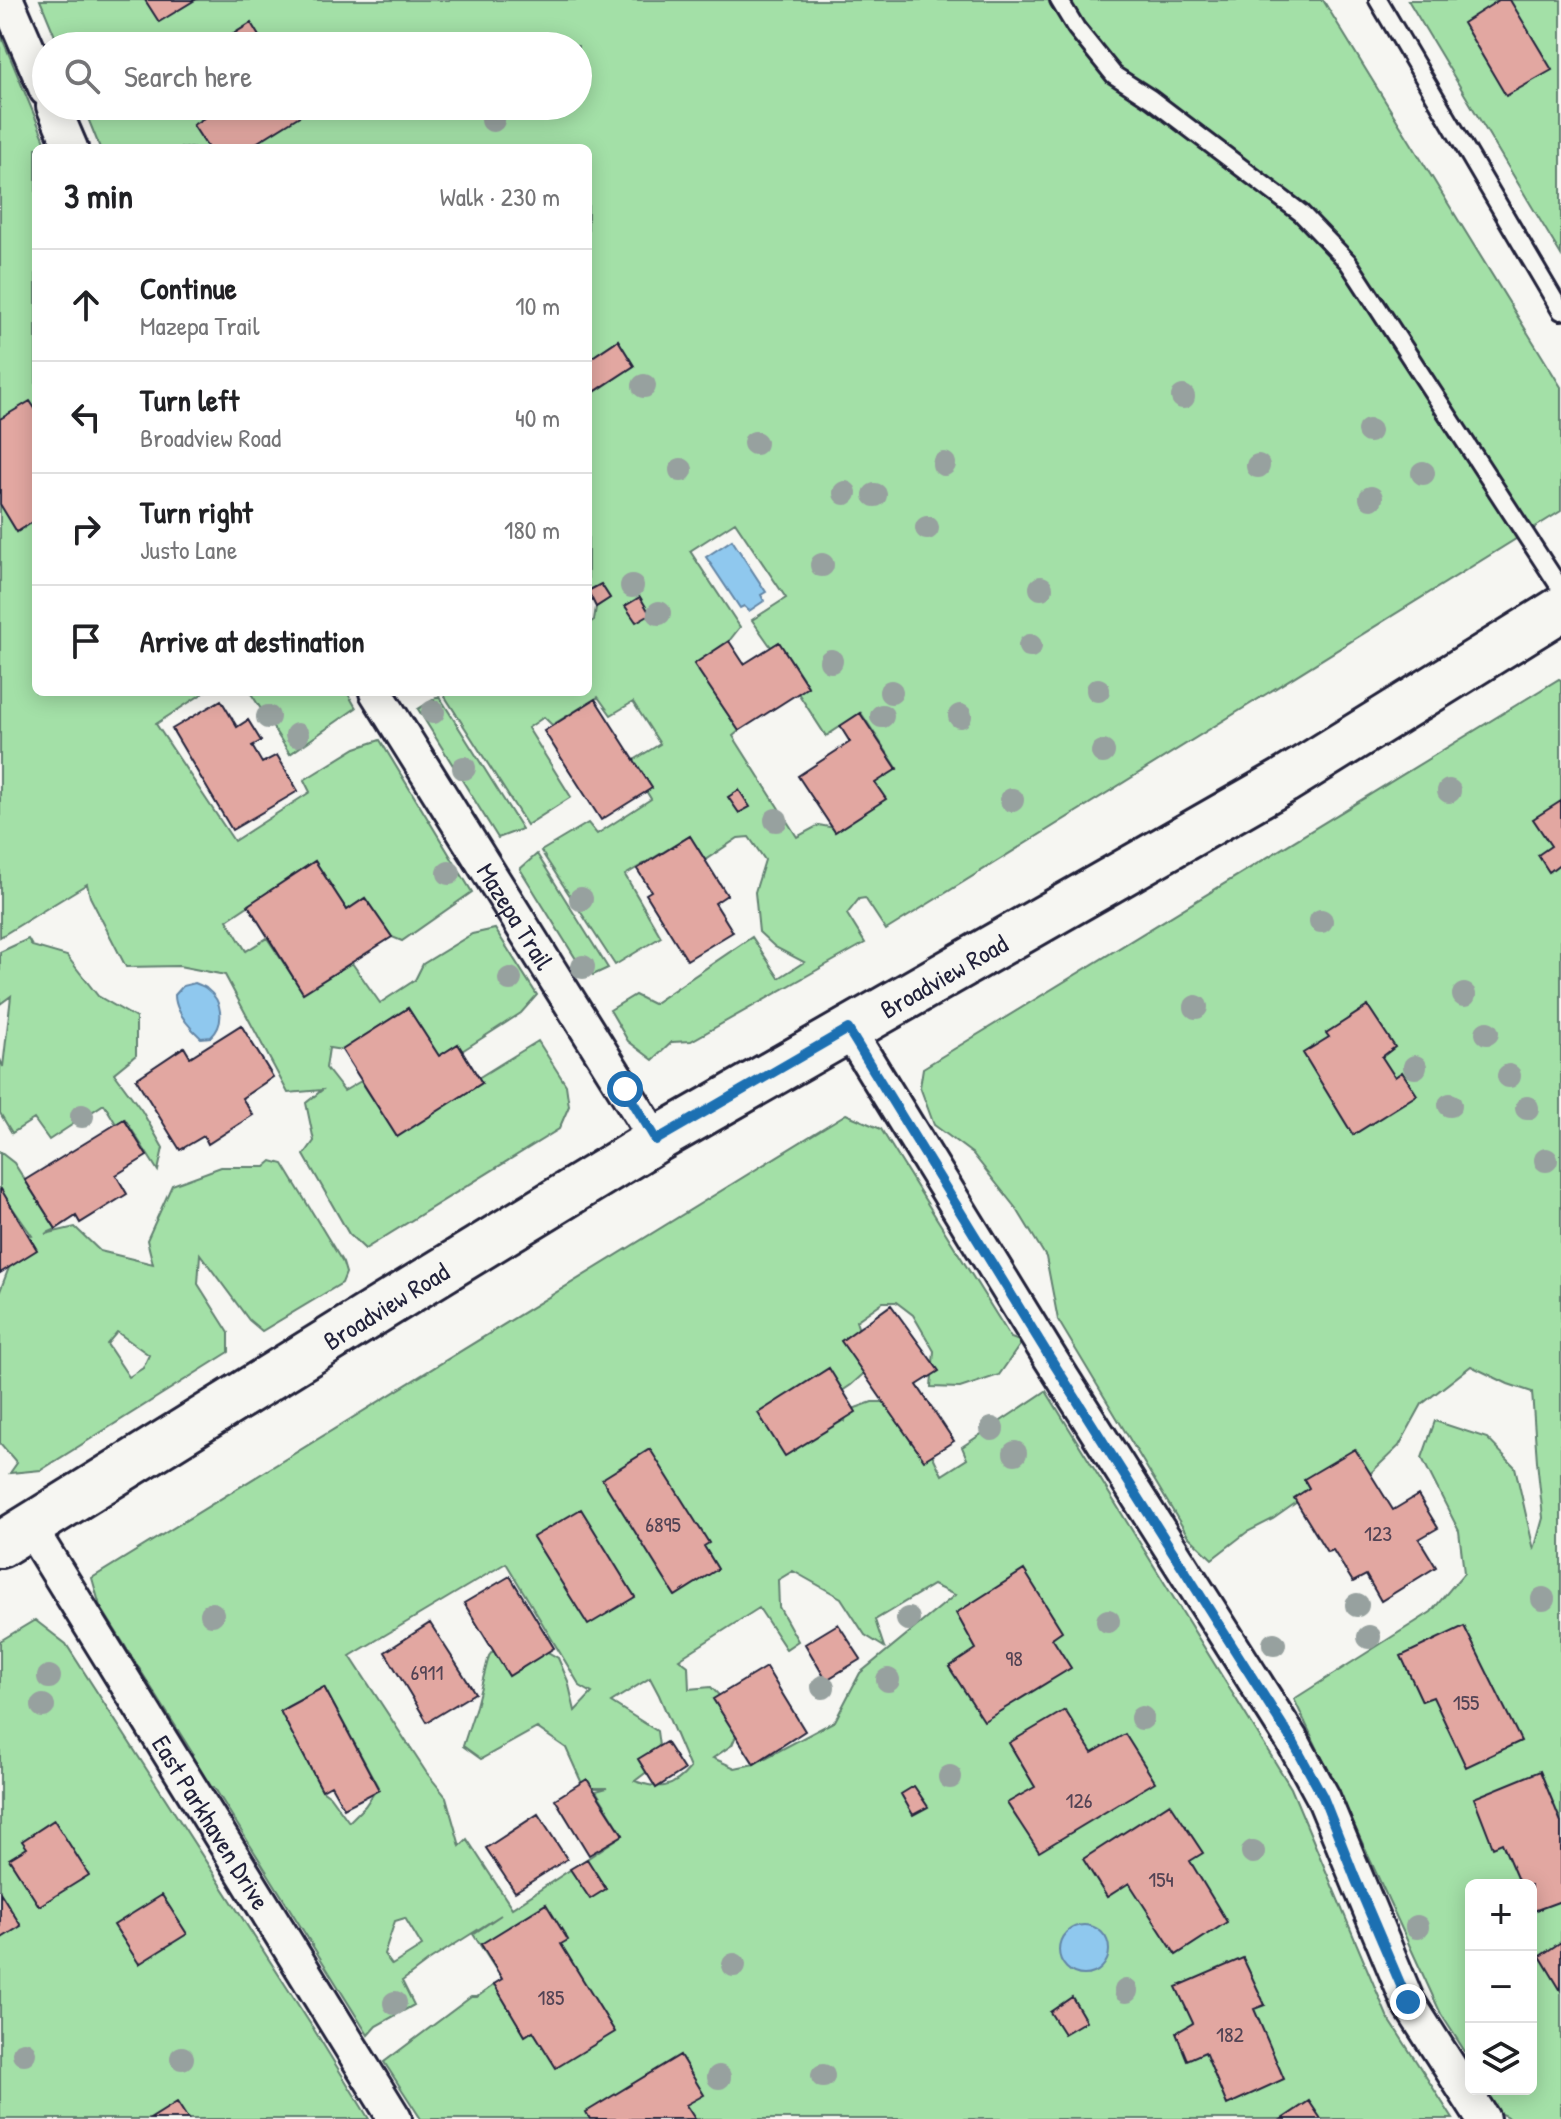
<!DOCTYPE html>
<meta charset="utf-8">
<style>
body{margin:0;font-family:"Patrick Hand",sans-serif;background:#f6f6f6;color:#202124}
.controls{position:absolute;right:24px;bottom:24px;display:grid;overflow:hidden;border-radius:12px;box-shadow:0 4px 20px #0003}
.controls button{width:72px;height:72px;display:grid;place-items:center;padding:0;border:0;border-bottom:2px solid #e0e0e0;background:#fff;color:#202124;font:40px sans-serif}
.stop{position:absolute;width:24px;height:24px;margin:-18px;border:6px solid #1f6fb2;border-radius:50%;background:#fff}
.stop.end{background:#1f6fb2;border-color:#fff;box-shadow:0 2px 8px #0008}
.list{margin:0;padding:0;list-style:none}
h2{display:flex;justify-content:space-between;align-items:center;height:104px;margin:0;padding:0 32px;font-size:34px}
h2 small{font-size:26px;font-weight:400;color:#757577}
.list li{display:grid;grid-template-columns:52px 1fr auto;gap:24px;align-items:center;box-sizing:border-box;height:112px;padding:0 32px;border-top:2px solid #e0e0e0}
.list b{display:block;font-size:30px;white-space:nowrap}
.list p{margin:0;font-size:26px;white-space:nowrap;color:#757577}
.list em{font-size:26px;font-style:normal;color:#757577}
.icon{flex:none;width:44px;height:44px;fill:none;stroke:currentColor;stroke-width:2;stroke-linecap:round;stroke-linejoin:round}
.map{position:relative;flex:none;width:1561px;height:2119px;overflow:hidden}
.search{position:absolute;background:#fff;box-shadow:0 4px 20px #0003;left:32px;top:32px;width:560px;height:88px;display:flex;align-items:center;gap:20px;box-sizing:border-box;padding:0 28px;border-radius:44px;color:#757577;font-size:30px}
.panel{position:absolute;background:#fff;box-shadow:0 4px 20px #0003;left:32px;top:144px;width:560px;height:552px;border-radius:12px}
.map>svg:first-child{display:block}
</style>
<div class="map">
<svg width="1561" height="2119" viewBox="0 0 1561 2119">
<rect width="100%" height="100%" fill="#f6f6f2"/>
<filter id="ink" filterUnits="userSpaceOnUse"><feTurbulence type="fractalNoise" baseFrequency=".0125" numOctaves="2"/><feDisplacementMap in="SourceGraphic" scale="16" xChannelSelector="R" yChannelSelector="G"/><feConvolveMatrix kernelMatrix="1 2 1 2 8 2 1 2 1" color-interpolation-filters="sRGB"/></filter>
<g filter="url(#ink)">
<path fill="#a3e0a7" stroke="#628171" stroke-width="2" fill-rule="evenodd" d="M40,0H1323L1561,387V511L886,930L865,898L859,899L847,914L865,943L691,1041L672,1042L653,1060L628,1041L610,1010L635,995L653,1004L752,937L779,978L804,962L775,947L759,932L755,892L765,860L749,837L738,838L705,860L690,836L625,875L661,937L615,965L541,851L588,823L597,834L651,799L629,763L660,744L633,702L611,715L598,697L552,725L544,717L528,728L571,797L527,825L444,695L449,692H588V624L594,620L596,607L610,598L601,584L588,591V389L592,394L634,366L618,340L588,360V148H100L83,106H578V46H59ZM735,522L786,598L752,620L771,647L779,642L808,686L798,693L826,736L861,713L897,768L864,786L839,829L819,825L797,837L733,736L739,731L695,665L729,641L740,627L690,551Z
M1408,0H1561V255Z
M0,33L48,148H36V692H205L156,724L234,841L310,792L304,780L356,748L380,740L472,892L402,941L392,937L365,898L347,910L315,861L227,920L246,951L267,938L303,992L352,963L380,1003L415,980L423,964L472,934L495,929L537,995L521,1013L462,1051L458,1045L439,1056L408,1008L342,1050L329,1048L326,1068L344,1091L361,1081L397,1136L481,1084L478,1078L538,1041L566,1085L569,1106L559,1129L365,1249L349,1234L304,1155L314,1141L306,1103L322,1090L288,1093L225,975L179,966L126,967L90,897L87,884L0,937Z
M1559,679L1561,680V2119H1509L1506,2116L1494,2111L1476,2089H1531V1885H1471V2061L1441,2014L1349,1814L1344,1813L1330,1789L1331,1777L1294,1699L1431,1612L1464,1573L1459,1531L1422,1458L1435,1421L1487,1438L1515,1467L1534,1550L1543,1518L1537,1461L1532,1392L1508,1384L1471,1366L1422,1404L1399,1446L1353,1490L1310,1493L1273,1519L1247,1532L1212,1559L1188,1536L1058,1320L1046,1257L1018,1211L973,1154L934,1125L920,1087L923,1068Z
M250,692H347L356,708L290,754Z
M439,696L522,829L498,838L418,709Z
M537,854L608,968L593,975L576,959L520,869Z
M28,939L32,946L67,956L98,996L136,1018V1055L114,1073L142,1111L163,1148L158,1171L125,1119L116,1124L104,1104L49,1140L34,1119L12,1133L0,1113V1059L3,1067L11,996L0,1004V952Z
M846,1114L881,1129L1011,1338L1022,1342L999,1375L960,1388L931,1387L934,1351L913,1315L896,1302H883L856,1321L871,1367L851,1385L817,1408L785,1456L844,1420L845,1421L847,1411L872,1402H912L927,1444L942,1475L967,1459L962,1447L1046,1391L1291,1788L1387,2016L1453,2119H421L384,2062L471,1997H477L502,1979L473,1934L501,1915L430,1960L402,1981L414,2005L376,2026L368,2035L214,1787H201L190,1759L193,1754L100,1606L92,1578ZM506,1563L580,1686L592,1693L575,1711L568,1681L558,1658L509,1630L489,1656L476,1706L463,1746L481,1759L537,1728L566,1748L584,1788H607L596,1791L623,1835L512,1908L467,1839L460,1846L446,1797L426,1772L350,1656ZM793,1571L841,1598L865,1635L884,1647L875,1620L933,1585L955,1595L860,1673L835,1721L754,1764L735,1768L713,1758L732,1745L743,1720L711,1687L689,1689L688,1666L679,1659L759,1608L786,1649L798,1641L779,1607L778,1580ZM650,1678L659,1695L690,1768C673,1789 660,1790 635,1781L661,1761L657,1731L611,1702ZM324,1687L378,1787L365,1806L349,1822L330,1796L322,1790L288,1726L287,1707ZM405,1918L422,1946L392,1965L384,1954L395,1921Z
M0,1152L14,1163L56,1229L45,1234L75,1227L100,1251L153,1264L147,1240L172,1185L221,1167H265L272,1161L283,1164L343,1263L346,1273L342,1283L262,1331L249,1320L200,1254L198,1284L229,1333V1352L41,1470L10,1473L17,1463L0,1443V1291L20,1239L32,1236L0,1190ZM117,1332L149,1355L143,1368L129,1377L107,1344Z
M35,1620L66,1644L313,2028L369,2119H0V1641Z"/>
<path fill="#8fc8ee" stroke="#6386a6" stroke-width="2" d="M732,540L766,592L761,595L764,601L749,611L744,606L740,608L706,557Z
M195,983C199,985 204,986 207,989C223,1001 225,1024 211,1037L201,1038C189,1027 175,1012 175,995L183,986Z
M1059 1950a25 25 0 1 1 50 0a25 25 0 1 1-50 0Z"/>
<path fill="#e2a7a1" stroke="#22223b" stroke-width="2" d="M145,0H195L159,22Z
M1499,0H1510L1552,70L1506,96L1463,23Z
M251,23L265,46H214Z
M204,106H303L306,112L248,148H208L193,125L209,115Z
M618,340L634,366L591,394L588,389V360Z
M30,401L36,410V520L17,532L0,504V419Z
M601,584L610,598L596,607L588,591Z
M640,597L650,614L636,622L625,606Z
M729,641L744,664L779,642L808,687L739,731L694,664Z
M595,699L652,788L601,820L544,731Z
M221,700L237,727L248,720L261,741L252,746L262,763L277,755L298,791L232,830L172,729Z
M860,713L897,769L875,783L886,799L835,832L798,776L850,742L840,726Z
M739,790L750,807L739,813L728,797Z
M1561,801V863L1549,872L1538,855L1551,846L1533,819Z
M690,836L727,895L715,903L733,932L687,960L646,894L651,891L637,869Z
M315,861L347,910L365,898L392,937L303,993L248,905Z
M1368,1006L1395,1047L1382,1057L1395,1077L1402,1072L1417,1095L1353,1135L1303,1053L1329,1037L1326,1033Z
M408,1008L439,1056L458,1044L482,1083L397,1137L342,1050Z
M241,1025L273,1077L242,1098L253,1115L208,1144L204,1136L180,1150L136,1079L184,1047L190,1057Z
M124,1119L147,1156L116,1175L127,1194L80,1223L76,1216L56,1229L25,1180Z
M1,1189L37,1250L0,1273V1190Z
M891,1305L939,1371L917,1385L954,1441L924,1460L841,1341Z
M829,1368L856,1412L785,1456L758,1413Z
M650,1449L709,1543L704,1546L718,1569L675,1596L602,1479Z
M1355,1449L1393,1510L1418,1495L1438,1528L1419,1539L1436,1567L1381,1601L1366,1575L1353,1582L1333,1550L1327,1552L1294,1498L1309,1488L1304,1479Z
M581,1509L635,1597L588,1625L533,1537Z
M1024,1570L1062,1631L1052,1638L1071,1668L984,1721L949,1667L976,1649L956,1613Z
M510,1576L554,1648L509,1676L464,1603Z
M430,1623L475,1693L427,1722L385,1652Z
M838,1624L861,1659L826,1680L805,1644Z
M1464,1626L1521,1741L1466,1767L1433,1697L1422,1701L1401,1656Z
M766,1667L805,1731L754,1764L713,1699Z
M324,1687L379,1790L344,1808L331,1785L322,1790L280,1711Z
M1065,1710L1092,1753L1125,1734L1155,1782L1039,1852L1007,1803L1035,1787L1009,1743Z
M666,1742L684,1770L656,1788L638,1759Z
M1540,1771L1561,1822V1901L1531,1912V1885H1520L1502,1843L1493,1847L1474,1798Z
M587,1779L623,1835L589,1855L555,1799Z
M914,1786L928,1807L913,1815L901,1794Z
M1170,1803L1203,1853L1190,1861L1227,1922L1176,1955L1129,1883L1107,1897L1083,1859Z
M538,1814L567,1859L515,1892L486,1848Z
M54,1820L89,1875L39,1906L9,1859L27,1848L22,1841Z
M587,1859L606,1889L590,1899L570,1869Z
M0,1892L21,1926L0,1939Z
M162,1895L187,1934L139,1964L114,1925Z
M546,1904L568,1940L561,1944L615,2032L556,2068L533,2031L525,2036L494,1984L502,1979L481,1944Z
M1561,1942V1991L1540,1956Z
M1243,1958L1265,2005L1254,2009L1284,2079L1227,2105L1205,2052L1187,2060L1176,2033L1193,2023L1176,1987Z
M1072,1997L1086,2021L1064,2034L1050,2012Z
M680,2055L704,2095L686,2105L695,2119H590L586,2112Z
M1309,2101L1321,2119H1282Z
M177,2102L188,2119H150Z"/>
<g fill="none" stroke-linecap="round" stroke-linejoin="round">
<defs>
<path id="lane" d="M1059,0L1076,28L1114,75L1151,99L1301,213L1348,262L1561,589
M1378,0L1561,311"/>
<g id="street">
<path d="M7,0L46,90"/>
<path d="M53,106L71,148"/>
<path id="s1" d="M376,692L656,1140"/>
<path d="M848,1029L1047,1353L1293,1742L1323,1797L1408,2002L1483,2119"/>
<path id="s2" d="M29,1526L395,2119"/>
</g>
<g id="primary">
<path id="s3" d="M0,1545L383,1307L656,1140L1284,781L1561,609"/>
</g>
</defs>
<use href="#lane" stroke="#22223b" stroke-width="22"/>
<use href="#street" stroke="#22223b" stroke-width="38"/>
<use href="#primary" stroke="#22223b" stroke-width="50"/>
<use href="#lane" stroke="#f6f6f2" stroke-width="16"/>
<use href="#street" stroke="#f6f6f2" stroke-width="32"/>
<use href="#primary" stroke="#f6f6f2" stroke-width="44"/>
</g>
<g fill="#97a19f">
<circle cx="493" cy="120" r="12"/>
<circle cx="644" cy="386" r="12"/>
<circle cx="1183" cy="397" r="12"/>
<circle cx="1369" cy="431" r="12"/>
<circle cx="755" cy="443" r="12"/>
<circle cx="944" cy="464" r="12"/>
<circle cx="1258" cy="466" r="12"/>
<circle cx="681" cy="470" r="12"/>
<circle cx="1423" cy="473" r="12"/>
<circle cx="845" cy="493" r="12"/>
<circle cx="875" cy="495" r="12"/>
<circle cx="1371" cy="498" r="12"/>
<circle cx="927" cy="528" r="12"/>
<circle cx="822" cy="565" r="12"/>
<circle cx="632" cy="586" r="12"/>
<circle cx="1041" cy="588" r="12"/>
<circle cx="659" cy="613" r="12"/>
<circle cx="1030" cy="646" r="12"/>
<circle cx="831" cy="661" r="12"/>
<circle cx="1098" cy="690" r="12"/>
<circle cx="891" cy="692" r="12"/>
<circle cx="433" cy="712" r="12"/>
<circle cx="882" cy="716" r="12"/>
<circle cx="960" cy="716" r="12"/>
<circle cx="268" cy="717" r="12"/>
<circle cx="297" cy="735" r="12"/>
<circle cx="1103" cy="752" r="12"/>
<circle cx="464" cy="768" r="12"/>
<circle cx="1449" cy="791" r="12"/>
<circle cx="1012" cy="800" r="12"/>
<circle cx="776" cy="820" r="12"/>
<circle cx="449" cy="873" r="12"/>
<circle cx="581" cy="899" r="12"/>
<circle cx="1321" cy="921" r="12"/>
<circle cx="583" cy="967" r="12"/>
<circle cx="510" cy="979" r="12"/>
<circle cx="1464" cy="995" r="12"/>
<circle cx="1196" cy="1007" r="12"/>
<circle cx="1487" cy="1033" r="12"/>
<circle cx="1415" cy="1067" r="12"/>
<circle cx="1509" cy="1076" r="12"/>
<circle cx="1450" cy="1105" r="12"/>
<circle cx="1527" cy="1108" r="12"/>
<circle cx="82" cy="1116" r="12"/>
<circle cx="1546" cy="1160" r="12"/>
<circle cx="992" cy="1429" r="12"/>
<circle cx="1015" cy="1453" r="12"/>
<circle cx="1543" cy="1599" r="12"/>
<circle cx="1357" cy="1605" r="12"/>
<circle cx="212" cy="1614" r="12"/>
<circle cx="908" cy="1619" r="12"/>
<circle cx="1108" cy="1621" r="12"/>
<circle cx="1369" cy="1637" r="12"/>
<circle cx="1274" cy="1644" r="12"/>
<circle cx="49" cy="1677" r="12"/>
<circle cx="888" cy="1680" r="12"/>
<circle cx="823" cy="1687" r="12"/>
<circle cx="43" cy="1706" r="12"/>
<circle cx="1142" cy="1718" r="12"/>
<circle cx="950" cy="1777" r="12"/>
<circle cx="1253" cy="1852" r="12"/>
<circle cx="1417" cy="1927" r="12"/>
<circle cx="734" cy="1965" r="12"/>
<circle cx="1126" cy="1991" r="12"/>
<circle cx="395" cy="2003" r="12"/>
<circle cx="24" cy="2053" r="12"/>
<circle cx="182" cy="2058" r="12"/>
<circle cx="823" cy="2076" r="12"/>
<circle cx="719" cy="2077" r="12"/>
</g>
</g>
<g fill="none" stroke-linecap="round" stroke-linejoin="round" filter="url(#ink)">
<path stroke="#1f6fb2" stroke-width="10" d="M625,1089L656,1140L848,1029L1047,1353L1293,1742L1323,1797L1355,1878L1408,2002"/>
</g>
<g text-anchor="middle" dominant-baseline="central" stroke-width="8" stroke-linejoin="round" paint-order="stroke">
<g font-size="22" fill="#524354">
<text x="663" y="1524">6895</text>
<text x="1378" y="1533">123</text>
<text x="1014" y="1658">98</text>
<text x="427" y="1672">6911</text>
<text x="1466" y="1702">155</text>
<text x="1079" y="1800">126</text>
<text x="1161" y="1879">154</text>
<text x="551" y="1997">185</text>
<text x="1230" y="2034">182</text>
</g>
<g font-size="26" fill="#22223b" stroke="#f6f6f2">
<text stroke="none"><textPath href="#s1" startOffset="264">Mazepa Trail</textPath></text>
<text stroke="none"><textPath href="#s3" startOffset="1102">Broadview Road</textPath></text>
<text stroke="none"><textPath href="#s3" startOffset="454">Broadview Road</textPath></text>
<text stroke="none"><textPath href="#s2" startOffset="348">East Parkhaven Drive</textPath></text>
</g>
</g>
</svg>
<div class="controls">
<button>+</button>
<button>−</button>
<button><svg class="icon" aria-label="layers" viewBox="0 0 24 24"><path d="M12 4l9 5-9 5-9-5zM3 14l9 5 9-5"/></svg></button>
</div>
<div class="stop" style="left:625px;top:1089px"></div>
<div class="stop end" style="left:1408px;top:2002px"></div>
<div class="search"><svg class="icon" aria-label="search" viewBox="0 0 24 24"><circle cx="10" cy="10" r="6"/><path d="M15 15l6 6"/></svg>Search here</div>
<section class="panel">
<h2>3 min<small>Walk · 230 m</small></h2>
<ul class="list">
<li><svg class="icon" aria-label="ahead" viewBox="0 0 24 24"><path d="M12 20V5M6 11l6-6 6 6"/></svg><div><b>Continue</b><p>Mazepa Trail</p></div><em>10 m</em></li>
<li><svg class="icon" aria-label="left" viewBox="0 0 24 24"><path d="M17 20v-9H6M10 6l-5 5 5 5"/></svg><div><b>Turn left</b><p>Broadview Road</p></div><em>40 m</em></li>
<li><svg class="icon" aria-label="right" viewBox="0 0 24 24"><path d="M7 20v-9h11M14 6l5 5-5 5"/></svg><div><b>Turn right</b><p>Justo Lane</p></div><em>180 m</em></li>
<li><svg class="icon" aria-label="arrive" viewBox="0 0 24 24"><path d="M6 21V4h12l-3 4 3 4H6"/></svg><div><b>Arrive at destination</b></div></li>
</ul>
</section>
</div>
